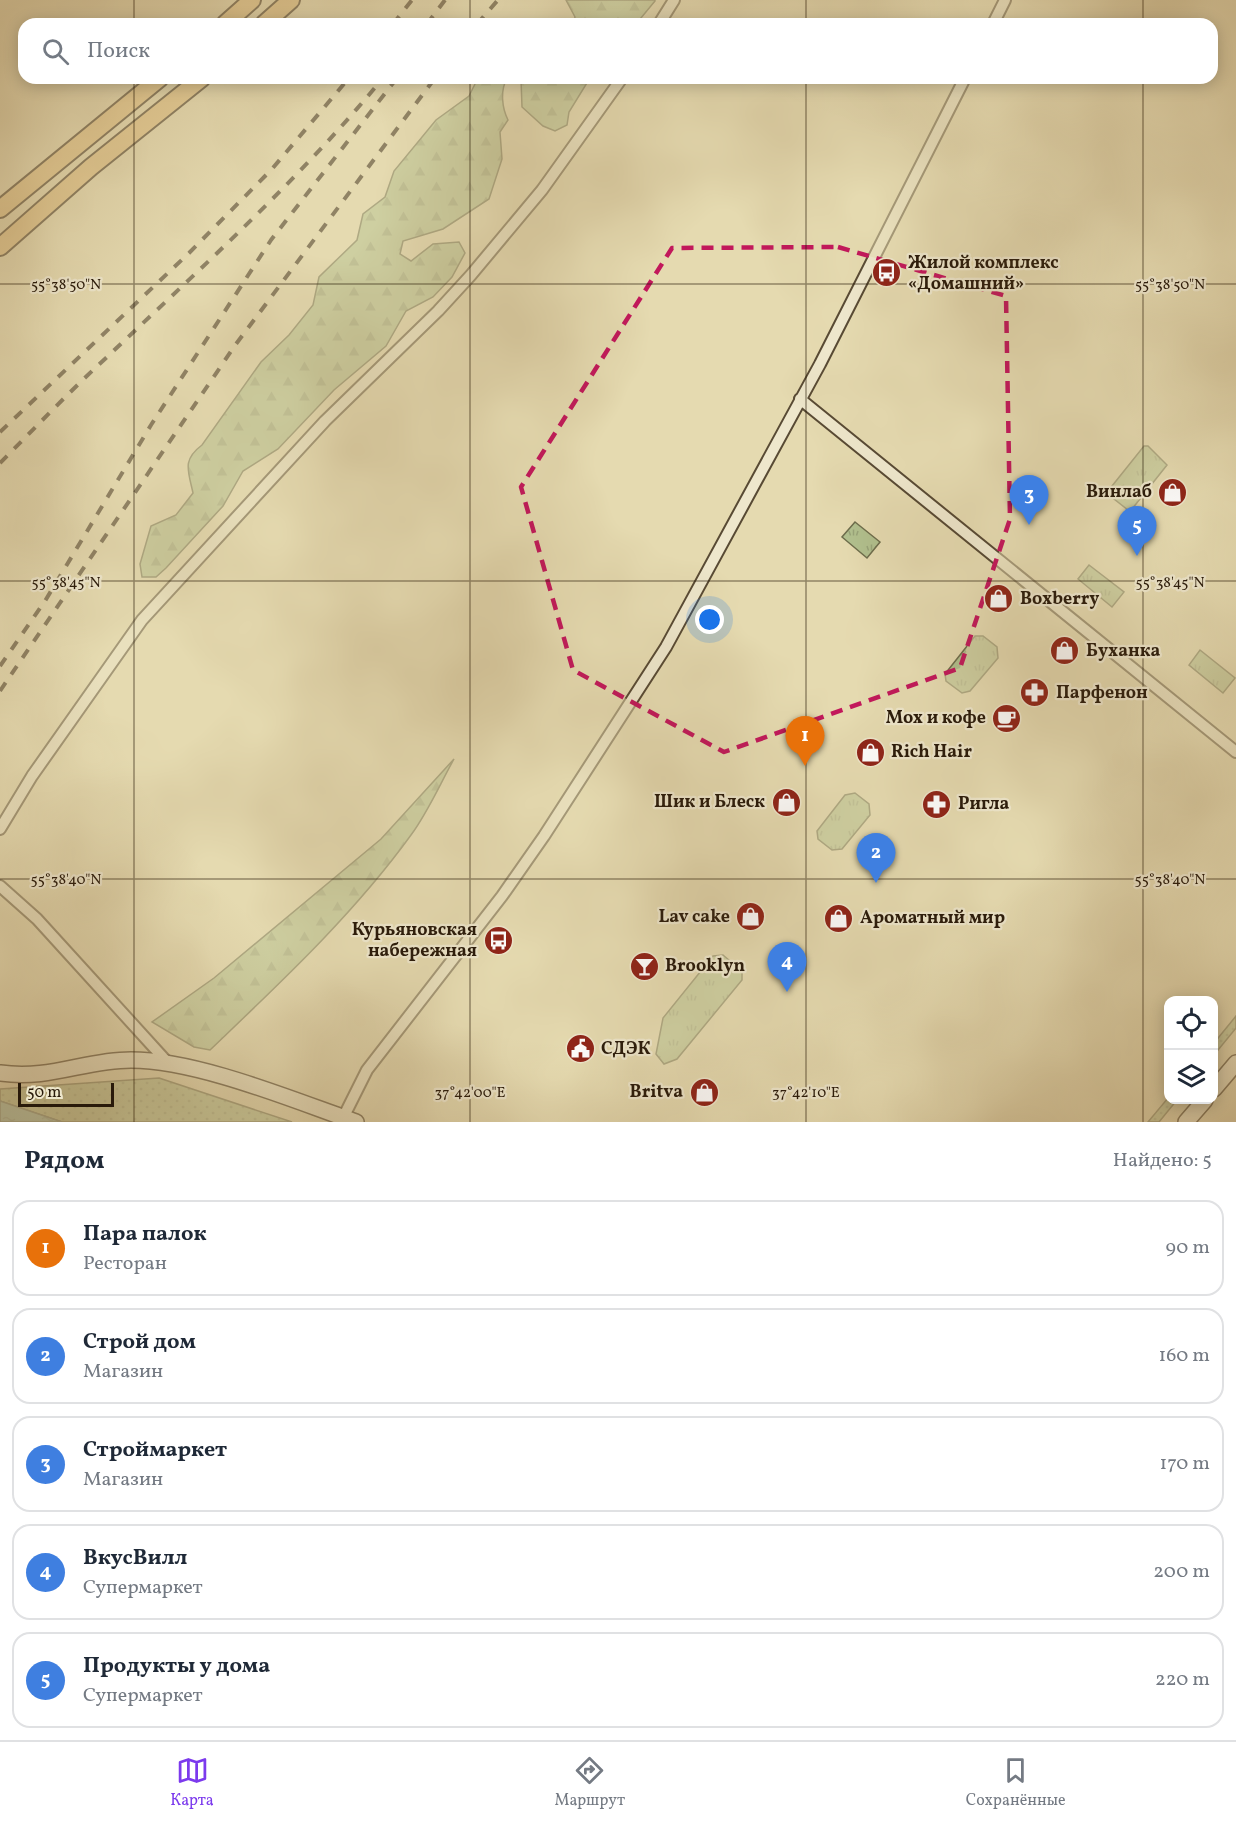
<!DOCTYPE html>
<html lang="ru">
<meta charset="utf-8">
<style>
body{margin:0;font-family:Vollkorn,serif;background:#f6f6f7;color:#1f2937}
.controls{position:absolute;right:18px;bottom:18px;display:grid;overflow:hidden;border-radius:12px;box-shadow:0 3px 15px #0003}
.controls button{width:54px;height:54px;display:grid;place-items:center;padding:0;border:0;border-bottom:2px solid #e0e1e3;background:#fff;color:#1f2937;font:30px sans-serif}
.scale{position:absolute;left:18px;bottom:15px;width:96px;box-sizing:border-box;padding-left:6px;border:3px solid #291a0a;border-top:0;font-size:16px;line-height:21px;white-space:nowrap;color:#291a0a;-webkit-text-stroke:4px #eee7cc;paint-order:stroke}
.you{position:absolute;left:710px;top:620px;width:21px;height:21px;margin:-15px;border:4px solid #fff;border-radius:50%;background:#1a73e8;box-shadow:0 0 0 9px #1a73e833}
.badge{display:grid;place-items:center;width:39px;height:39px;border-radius:50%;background:#7c3aed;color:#fff;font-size:20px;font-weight:700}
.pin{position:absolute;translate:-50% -50px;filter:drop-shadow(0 2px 3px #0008)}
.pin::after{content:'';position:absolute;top:32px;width:21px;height:18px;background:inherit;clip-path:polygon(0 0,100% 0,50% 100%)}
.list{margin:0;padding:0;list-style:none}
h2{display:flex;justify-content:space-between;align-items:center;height:78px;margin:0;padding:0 24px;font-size:26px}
h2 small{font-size:20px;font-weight:400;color:#747a83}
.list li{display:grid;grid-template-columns:39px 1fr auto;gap:18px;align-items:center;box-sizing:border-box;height:96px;margin:0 12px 12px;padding:0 12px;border:2px solid #e0e1e3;border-radius:18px}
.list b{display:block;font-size:22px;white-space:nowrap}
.list p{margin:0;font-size:20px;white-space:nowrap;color:#747a83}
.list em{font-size:20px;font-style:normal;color:#747a83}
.icon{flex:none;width:33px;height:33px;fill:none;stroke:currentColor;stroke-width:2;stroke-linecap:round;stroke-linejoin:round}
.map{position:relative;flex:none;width:1236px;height:1122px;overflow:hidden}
.search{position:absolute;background:#fff;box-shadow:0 3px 15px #0003;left:18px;right:18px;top:18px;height:66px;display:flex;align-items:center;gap:15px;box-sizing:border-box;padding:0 21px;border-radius:18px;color:#747a83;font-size:22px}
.sheet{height:618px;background:#fff}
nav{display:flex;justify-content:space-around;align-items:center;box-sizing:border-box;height:84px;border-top:2px solid #e0e1e3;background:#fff;font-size:16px;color:#747a83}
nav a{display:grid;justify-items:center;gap:3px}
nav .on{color:#7c3aed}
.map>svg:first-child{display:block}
</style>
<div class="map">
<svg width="1236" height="1122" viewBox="0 0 1236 1122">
<defs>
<pattern id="grass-dots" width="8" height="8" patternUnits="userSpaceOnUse" patternTransform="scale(1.5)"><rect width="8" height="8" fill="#b1c08e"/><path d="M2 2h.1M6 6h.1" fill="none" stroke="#98a479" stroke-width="1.8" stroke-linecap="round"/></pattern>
<pattern id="forest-firs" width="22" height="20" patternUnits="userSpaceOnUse" patternTransform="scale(1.5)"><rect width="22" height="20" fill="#b1c08e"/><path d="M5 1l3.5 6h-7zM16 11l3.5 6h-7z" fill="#98a479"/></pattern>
<pattern id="park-tufts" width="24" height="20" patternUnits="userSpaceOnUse" patternTransform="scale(1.5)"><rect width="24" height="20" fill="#b1c08e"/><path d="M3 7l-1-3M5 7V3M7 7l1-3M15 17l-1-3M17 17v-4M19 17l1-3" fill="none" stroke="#98a479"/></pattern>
<pattern id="water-ripples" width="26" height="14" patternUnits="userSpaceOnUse" patternTransform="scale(1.5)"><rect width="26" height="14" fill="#96bba7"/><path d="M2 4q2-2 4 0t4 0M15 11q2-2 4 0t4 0" fill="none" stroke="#81a08e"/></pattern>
</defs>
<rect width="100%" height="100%" fill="#e5dab0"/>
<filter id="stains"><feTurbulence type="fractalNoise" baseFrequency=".00333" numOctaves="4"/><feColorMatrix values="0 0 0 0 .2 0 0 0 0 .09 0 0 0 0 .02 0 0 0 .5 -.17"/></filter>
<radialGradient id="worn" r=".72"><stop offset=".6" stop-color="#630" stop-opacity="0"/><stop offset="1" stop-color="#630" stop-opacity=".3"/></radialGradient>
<path fill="url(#grass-dots)" stroke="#6d6d4c" stroke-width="1.5" d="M1236,1016V1028L1214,1055V1043Z
M159,1078L292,1122H62L0,1101V1089Z
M1168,1098L1177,1100L1159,1122H1148Z"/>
<path fill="url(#forest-firs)" stroke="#6d6d4c" stroke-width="1.5" d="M566,0H655V1L636,24H573L575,17Z
M478,78H507C500,91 502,108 508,120L500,132L502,159L489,199L443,229L403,241L400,254L411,261L433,244L459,242L465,253L452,277L433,297L406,311L386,346L334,390L278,449L243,471L223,506L166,568L156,577H142L140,564L151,526L176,515L193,493C188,470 182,460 202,445L261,362L289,335L313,305L319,277L357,240L363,214L385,197L394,171L436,120L469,96Z
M524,78H590L569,112L567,125L555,131L543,126L522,107L521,80Z
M454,759C440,784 428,812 411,835C353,915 281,982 210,1050L194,1047L152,1022L214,978L381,839Z"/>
<path fill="url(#park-tufts)" stroke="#6d6d4c" stroke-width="1.5" d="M1144,446H1148L1167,465L1132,509L1128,510L1109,495L1108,491Z
M855,522L880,542L867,558L842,537Z
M1089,565L1124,592L1112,607L1078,579Z
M975,636H983L997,647L998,658L970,691L962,693L946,681L945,674Z
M1200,650L1235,678L1223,693L1189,665Z
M855,793L869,804L870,815L842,849L832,850L818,839L817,831L845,795Z
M723,955L742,971V980L677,1059L664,1064L656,1054L663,1018L713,956Z"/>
<path fill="url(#water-ripples)" stroke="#6a7b68" stroke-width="1.5" d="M0,1101L62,1122H0Z"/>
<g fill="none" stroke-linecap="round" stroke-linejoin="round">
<defs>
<path id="street" d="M659,24L674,0
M993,24L1005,0
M800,399L1236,752
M0,829L32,776L142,620L325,421L438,311L471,275L542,190L622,78
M0,886L37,919L168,1063
M343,1118L367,1070L502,896L544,836L666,647L820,364L965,78"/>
<path id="secondary" d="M0,1073C51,1080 84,1060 131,1060C197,1060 293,1100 356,1122
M1214,1089L1236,1063
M1186,1122L1205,1100"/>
<path id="primary" d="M225,24L252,0
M264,24L291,0
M0,209L160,78
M0,247L91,167L202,78"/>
</defs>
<use href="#street" stroke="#584a34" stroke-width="14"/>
<use href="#secondary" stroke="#291a0a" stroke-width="18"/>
<use href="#primary" stroke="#291a0a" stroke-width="20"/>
<use href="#street" stroke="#eee7cc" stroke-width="10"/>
<use href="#secondary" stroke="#eee7cc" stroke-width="15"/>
<use href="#primary" stroke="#e2bd78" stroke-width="16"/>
<path stroke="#291a0a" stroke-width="4" stroke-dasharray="10 10" stroke-linecap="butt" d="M393,24L412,0
M427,24L445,0
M477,24L498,0
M0,432L189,253L272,169L349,78
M0,463C36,427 70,391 107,357C202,267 300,179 383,78
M0,666L45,601L151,425L271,240L397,78
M0,691L236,344L435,78"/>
</g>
<path d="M0 0H1236V1122H0ZM838,247L1006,296L1010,519L960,668L724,752L573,670L521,487L672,248Z" fill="#e5dab0" fill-opacity=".55" fill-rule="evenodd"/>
<path fill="none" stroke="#c2185b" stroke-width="4.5" stroke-dasharray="12 8" stroke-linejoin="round" d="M838,247L1006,296L1010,519L960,668L724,752L573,670L521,487L672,248Z"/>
<path fill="none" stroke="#291a0a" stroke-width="1.5" stroke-opacity="0.45" d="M134,0V24M470,0V24M806,0V24M1143,0V24M134,78V1122M470,78V1122M806,78V1122M1143,78V1122M0,284H1236M0,581H1236M0,879H1236"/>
<defs>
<symbol id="bus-disc" viewBox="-11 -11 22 22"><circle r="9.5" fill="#8f2418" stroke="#eee7cc"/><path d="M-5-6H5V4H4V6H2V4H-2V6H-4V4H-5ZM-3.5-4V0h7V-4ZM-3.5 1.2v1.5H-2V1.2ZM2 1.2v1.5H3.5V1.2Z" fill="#fff"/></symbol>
<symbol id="shop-disc" viewBox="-11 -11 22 22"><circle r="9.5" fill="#8f2418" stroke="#eee7cc"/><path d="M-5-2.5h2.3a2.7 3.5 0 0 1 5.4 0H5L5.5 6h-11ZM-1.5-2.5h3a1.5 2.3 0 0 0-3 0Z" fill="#fff"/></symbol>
<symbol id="pharmacy-disc" viewBox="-11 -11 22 22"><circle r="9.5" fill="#8f2418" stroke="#eee7cc"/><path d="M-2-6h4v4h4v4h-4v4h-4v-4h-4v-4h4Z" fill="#fff"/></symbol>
<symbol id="cafe-disc" viewBox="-11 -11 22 22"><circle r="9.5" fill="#8f2418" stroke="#eee7cc"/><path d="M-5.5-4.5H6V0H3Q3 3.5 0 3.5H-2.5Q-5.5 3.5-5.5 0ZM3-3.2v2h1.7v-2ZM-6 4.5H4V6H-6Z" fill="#fff"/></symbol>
<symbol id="bar-disc" viewBox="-11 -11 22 22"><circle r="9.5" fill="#8f2418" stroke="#eee7cc"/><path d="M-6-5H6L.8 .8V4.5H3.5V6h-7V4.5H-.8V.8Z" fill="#fff"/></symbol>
<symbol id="civic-disc" viewBox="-11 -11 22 22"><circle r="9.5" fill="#8f2418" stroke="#eee7cc"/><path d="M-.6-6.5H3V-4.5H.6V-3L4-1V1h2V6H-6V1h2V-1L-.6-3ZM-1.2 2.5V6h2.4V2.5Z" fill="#fff"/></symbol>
</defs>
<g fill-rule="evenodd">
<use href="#bus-disc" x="870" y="256" width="33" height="33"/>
<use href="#shop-disc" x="1156" y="476" width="33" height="33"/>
<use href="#shop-disc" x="982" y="582" width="33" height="33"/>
<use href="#shop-disc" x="1048" y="634" width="33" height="33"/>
<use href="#pharmacy-disc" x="1018" y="676" width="33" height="33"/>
<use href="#cafe-disc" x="990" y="702" width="33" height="33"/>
<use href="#shop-disc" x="854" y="736" width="33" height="33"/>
<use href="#shop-disc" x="770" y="786" width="33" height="33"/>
<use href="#pharmacy-disc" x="920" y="788" width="33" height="33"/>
<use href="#shop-disc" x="734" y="900" width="33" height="33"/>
<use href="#shop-disc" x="822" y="902" width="33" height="33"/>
<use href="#bus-disc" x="482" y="924" width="33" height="33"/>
<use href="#bar-disc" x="628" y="950" width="33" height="33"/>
<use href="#civic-disc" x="564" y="1032" width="33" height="33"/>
<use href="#shop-disc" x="688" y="1076" width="33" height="33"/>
</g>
<g text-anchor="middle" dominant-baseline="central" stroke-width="4.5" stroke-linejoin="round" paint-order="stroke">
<g font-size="18" font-weight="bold" fill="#291a0a" stroke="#eee7cc" text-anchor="start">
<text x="908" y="263">Жилой комплекс<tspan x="908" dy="21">«Домашний»</tspan></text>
<text x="1152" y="492" text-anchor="end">Винлаб</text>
<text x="1020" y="599">Boxberry</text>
<text x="1086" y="651">Буханка</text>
<text x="1056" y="693">Парфенон</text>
<text x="986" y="718" text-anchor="end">Мох и кофе</text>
<text x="891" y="752">Rich Hair</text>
<text x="765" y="802" text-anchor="end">Шик и Блеск</text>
<text x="958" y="804">Ригла</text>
<text x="730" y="917" text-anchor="end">Lav cake</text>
<text x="860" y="918">Ароматный мир</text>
<text x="477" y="930" text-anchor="end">Курьяновская<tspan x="477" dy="21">набережная</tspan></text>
<text x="665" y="966">Brooklyn</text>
<text x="601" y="1049">СДЭК</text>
<text x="683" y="1092" text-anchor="end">Britva</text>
</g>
</g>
<g font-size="15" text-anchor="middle" fill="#291a0a" stroke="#eee7cc" stroke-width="4.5" stroke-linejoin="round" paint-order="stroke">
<text x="66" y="289">55°38'50"N</text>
<text x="1170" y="289">55°38'50"N</text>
<text x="66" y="587">55°38'45"N</text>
<text x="1170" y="587">55°38'45"N</text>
<text x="66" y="884">55°38'40"N</text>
<text x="1170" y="884">55°38'40"N</text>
<text x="470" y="1097">37°42'00"E</text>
<text x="806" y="1097">37°42'10"E</text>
</g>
<rect width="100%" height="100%" filter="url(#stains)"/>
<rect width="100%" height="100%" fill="url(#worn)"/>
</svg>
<div class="controls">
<button><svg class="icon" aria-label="locate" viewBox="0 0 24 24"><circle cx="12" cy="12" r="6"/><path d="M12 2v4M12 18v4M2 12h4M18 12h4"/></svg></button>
<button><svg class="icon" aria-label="layers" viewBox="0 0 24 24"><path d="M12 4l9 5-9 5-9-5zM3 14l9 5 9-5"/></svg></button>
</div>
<div class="scale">50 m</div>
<div class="you"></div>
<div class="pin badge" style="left:805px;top:766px;background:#e8710a">1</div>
<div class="pin badge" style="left:876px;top:883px;background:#3f7fe0">2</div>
<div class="pin badge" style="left:1029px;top:525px;background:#3f7fe0">3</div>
<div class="pin badge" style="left:787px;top:992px;background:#3f7fe0">4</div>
<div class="pin badge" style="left:1137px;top:556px;background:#3f7fe0">5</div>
<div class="search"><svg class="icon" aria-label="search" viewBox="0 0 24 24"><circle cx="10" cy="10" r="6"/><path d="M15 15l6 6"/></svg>Поиск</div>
</div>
<section class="sheet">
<h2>Рядом<small>Найдено: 5</small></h2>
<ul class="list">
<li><span class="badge" style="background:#e8710a">1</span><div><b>Пара палок</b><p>Ресторан</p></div><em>90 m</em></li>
<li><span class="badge" style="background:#3f7fe0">2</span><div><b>Строй дом</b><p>Магазин</p></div><em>160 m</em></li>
<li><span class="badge" style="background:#3f7fe0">3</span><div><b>Строймаркет</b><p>Магазин</p></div><em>170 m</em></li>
<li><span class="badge" style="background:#3f7fe0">4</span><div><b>ВкусВилл</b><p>Супермаркет</p></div><em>200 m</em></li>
<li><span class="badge" style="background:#3f7fe0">5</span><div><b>Продукты у дома</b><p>Супермаркет</p></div><em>220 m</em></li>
</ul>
</section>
<nav>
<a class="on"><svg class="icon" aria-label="map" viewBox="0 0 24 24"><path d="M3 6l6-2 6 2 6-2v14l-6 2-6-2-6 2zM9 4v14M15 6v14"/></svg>Карта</a>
<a><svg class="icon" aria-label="directions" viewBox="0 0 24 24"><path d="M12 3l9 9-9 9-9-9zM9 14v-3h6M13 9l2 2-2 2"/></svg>Маршрут</a>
<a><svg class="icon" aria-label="saved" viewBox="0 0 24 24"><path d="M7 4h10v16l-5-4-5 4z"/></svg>Сохранённые</a>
</nav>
